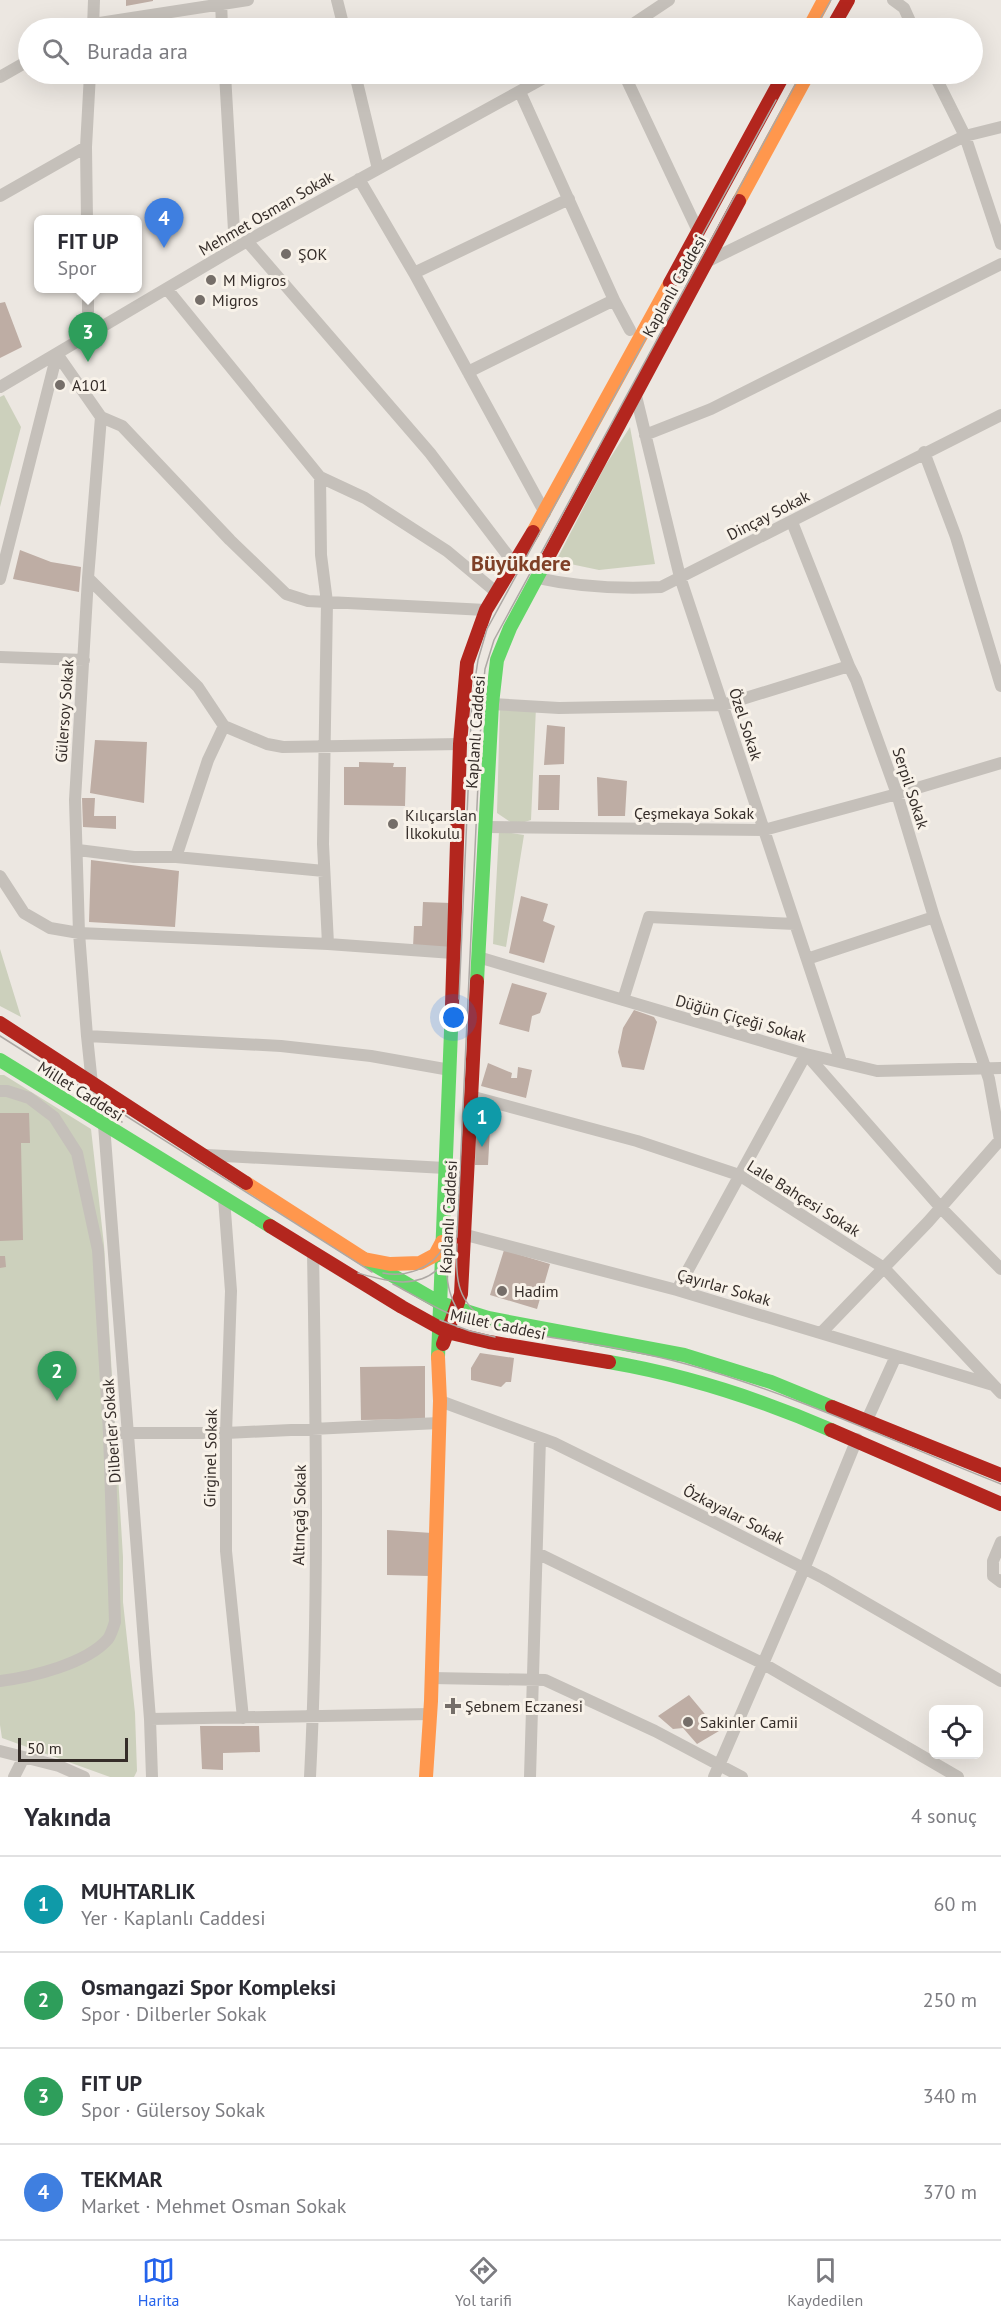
<!DOCTYPE html>
<html lang="tr">
<meta charset="utf-8">
<style>
body{margin:0;font-family:"PT Sans",sans-serif;background:#f2f2f3;color:#2b2b33}
.controls{position:absolute;right:18px;bottom:18px;display:grid;overflow:hidden;border-radius:9px;box-shadow:0 6px 24px #0002}
.controls button{width:54px;height:54px;display:grid;place-items:center;padding:0;border:0;border-bottom:2px solid #e1e1e2;background:#fff;color:#2b2b33;font:30px sans-serif}
.scale{position:absolute;left:18px;bottom:15px;width:110px;box-sizing:border-box;padding-left:6px;border:3px solid #352d29;border-top:0;font-size:16px;line-height:21px;white-space:nowrap;color:#352d29;-webkit-text-stroke:4px #f8f2e9;paint-order:stroke}
.you{position:absolute;left:454px;top:1018px;width:21px;height:21px;margin:-15px;border:4px solid #fff;border-radius:50%;background:#1a73e8;box-shadow:0 0 0 9px #1a73e833}
.badge{display:grid;place-items:center;width:39px;height:39px;border-radius:50%;background:#2563eb;color:#fff;font-size:20px;font-weight:700}
.pin{position:absolute;translate:-50% -50px;filter:drop-shadow(0 2px 3px #0008)}
.pin::after{content:'';position:absolute;top:32px;width:21px;height:18px;background:inherit;clip-path:polygon(0 0,100% 0,50% 100%)}
.popup{position:absolute;left:34px;top:215px;width:108px;height:78px;box-sizing:border-box;display:grid;place-content:center;border-radius:9px;background:#fff;filter:drop-shadow(0 2px 4px #0005);font-size:20px;white-space:nowrap;color:#7c7c81}
.popup b{font-size:22px;color:#2b2b33}
.popup::after{content:'';position:absolute;left:50%;top:100%;margin-left:-12px;border:12px solid transparent;border-top-color:#fff}
.list{margin:0;padding:0;list-style:none}
h2{display:flex;justify-content:space-between;align-items:center;height:78px;margin:0;padding:0 24px;font-size:26px}
h2 small{font-size:20px;font-weight:400;color:#7c7c81}
.list li{display:grid;grid-template-columns:39px 1fr auto;gap:18px;align-items:center;box-sizing:border-box;height:96px;padding:0 24px;border-top:2px solid #e1e1e2}
.list b{display:block;font-size:22px;white-space:nowrap}
.list p{margin:0;font-size:20px;white-space:nowrap;color:#7c7c81}
.list em{font-size:20px;font-style:normal;color:#7c7c81}
.icon{flex:none;width:33px;height:33px;fill:none;stroke:currentColor;stroke-width:2;stroke-linecap:round;stroke-linejoin:round}
.map{position:relative;flex:none;width:1001px;height:1777px;overflow:hidden}
.search{position:absolute;background:#fff;box-shadow:0 6px 24px #0002;left:18px;right:18px;top:18px;height:66px;display:flex;align-items:center;gap:15px;box-sizing:border-box;padding:0 21px;border-radius:33px;color:#7c7c81;font-size:22px}
.sheet{height:462px;background:#fff}
nav{display:flex;justify-content:space-around;align-items:center;box-sizing:border-box;height:84px;border-top:2px solid #e1e1e2;background:#fff;font-size:16px;color:#7c7c81}
nav a{display:grid;justify-items:center;gap:3px}
nav .on{color:#2563eb}
.map>svg:first-child{display:block}
</style>
<div class="map">
<svg width="1001" height="1777" viewBox="0 0 1001 1777">
<rect width="100%" height="100%" fill="#ece7e1"/>
<path fill="#ccd0bc" d="M4,395L21,427L0,507V397Z
M630,427L655,564L599,570L556,561L605,466Z
M500,705L536,707L531,820L515,825L497,813Z
M499,831L524,835L506,947L493,944Z
M0,949L21,1017L0,1006Z
M0,1075H4L91,1129L104,1245L123,1557V1602L135,1713L137,1771L134,1777H110L2,1738L0,1725Z"/>
<path fill="#beada4" d="M126,0H153V1L126,6Z
M5,302L22,347L0,358V303Z
M20,550L51,562L81,567L79,592L13,579Z
M547,725L565,727L564,764L544,765Z
M95,740L147,742L144,803L90,793Z
M359,762L394,763L393,767H406L405,806L344,805V767H359Z
M539,775H560L559,810H538Z
M597,777L627,781L625,816H598Z
M82,798H95L94,816H116V829L83,827Z
M91,860L179,871L175,927L89,922Z
M521,896L548,904L543,921L555,926L544,963L509,953Z
M423,902L451,903L449,949L413,947L414,926H422Z
M512,983L547,993L540,1013L532,1016L529,1032L499,1024Z
M634,1010L654,1017L657,1022L644,1070L622,1067L618,1052L623,1028Z
M488,1063L512,1073L511,1078H517L518,1067L532,1070L526,1098L481,1086Z
M0,1113H29L30,1143H21L23,1240L0,1241Z
M476,1128H490L488,1165H475Z
M504,1250L550,1264L537,1309L490,1295Z
M0,1256H5L6,1267L0,1268Z
M480,1353L514,1358L511,1382H506L501,1387L471,1380V1368Z
M425,1366V1419L361,1420L360,1367Z
M387,1530L432,1533L430,1576L387,1575Z
M689,1695L719,1731L697,1744L683,1728L673,1729L658,1716Z
M200,1726H259L260,1752L223,1753V1770L202,1769Z"/>
<g fill="none" stroke-linecap="round" stroke-linejoin="round">
<path stroke="#c5c0ba" stroke-width="12" d="M221,0L222,28
M337,0L344,28
M893,0L904,8L913,28
M85,28L93,24L248,0
M93,28L94,0
M627,28L669,0
M225,74L235,248
M355,74L378,169
M624,74L698,231
M934,74L965,136L1001,244
M0,77L28,61
M520,92L614,300L630,330
M359,179L414,273L545,513
M0,196L86,147
M87,220L86,147L90,74
M247,241L430,453L515,565
M706,262L965,136L1001,127
M414,273L569,199
M167,289L320,477L365,498L447,551L496,592
M83,340L88,315V288
M57,354L101,417L88,578L75,800L79,933L87,1036L92,1084L104,1125L150,1719L152,1777
M468,372L614,300
M0,387L247,241L551,74
M635,392L680,577L841,1062
M101,417L122,426L230,540L286,594L308,601L486,610
M645,435L711,409L1001,264
M924,452L956,537L1001,686
M320,477L321,555L327,602L323,844L328,944
M792,522L849,666L856,680L897,794L934,917L989,1079L1000,1140L928,1222L821,1333
M88,578L198,687L224,726L267,744L283,747L460,744
M537,578C578,587 619,589 661,587L1001,415
M0,579L57,354
M0,657L84,660
M492,704L559,708L723,705L849,666
M485,827L764,830L897,794L1001,763
M78,850L134,857H176L324,871
M176,857L208,760L224,726
M0,876L24,913L50,928L79,933L328,944L453,953
M478,957L806,1054L877,1071L1001,1068
M807,959L934,917
M623,1000L649,917L795,924
M87,1036L281,1046L371,1056L450,1070
M806,1054L941,1208L1001,1269
M0,1091H7L29,1098L54,1117L77,1153L98,1250L109,1433
M470,1096L637,1141L739,1175L884,1268L1001,1393
M207,1155L445,1168
M224,1198L231,1291L226,1433V1551L243,1718
M443,1229L677,1290L993,1385
M677,1290L806,1054
M440,1401L554,1443L698,1514L823,1578L1001,1681
M867,1420L896,1356
M1001,1542L993,1561V1576L1001,1582
M537,1553L762,1663L958,1777
M432,1678L545,1680L655,1731L742,1777
M0,1681C32,1677 86,1664 108,1639C111,1635 113,1628 115,1622L109,1433H226L439,1423
M150,1719L430,1714
M0,1751L59,1766L84,1777
M14,1777L24,1757
M310,1777C319,1603 316,1427 313,1252
M530,1777L540,1438
M714,1777L804,1569L857,1439"/>
<path stroke="#63d668" stroke-width="14" d="M477,981L492,704L497,660L510,628L547,559
M0,1060L270,1226
M364,1259L440,1303L488,1318L684,1355L771,1382L832,1407
M438,1357L452,1006
M609,1362C685,1375 760,1399 831,1430"/>
<path stroke="#ff974d" stroke-width="14" d="M809,28L824,0
M739,201L808,74
M533,532L670,283
M246,1183L364,1259L390,1264L420,1263L435,1255L442,1242
M426,1777L431,1701L440,1401L438,1357"/>
<path stroke="#b3261e" stroke-width="14" d="M832,28L848,0
M670,283L784,74
M547,559L739,201
M452,1006L460,744L467,663L486,610L533,532
M0,1023L246,1183
M270,1226L402,1307L447,1332L489,1342L609,1362
M443,1344L461,1294L477,981
M832,1407L1001,1475
M831,1430L1001,1504"/>
<path stroke="#ada8a4" stroke-width="1.5" d="M815,28L831,0
M459,999L472,700L478,660L487,629L776,100
M0,1036L372,1272
M76,1093L122,1122
M457,1244C455,1281 457,1302 490,1324
M446,1257C446,1280 449,1305 467,1321
M358,1273C386,1281 418,1291 441,1266C448,1258 452,1247 457,1237L482,698L485,669L494,640L801,74
M383,1273C406,1278 433,1268 444,1246
M393,1284C419,1298 443,1313 471,1322C494,1329 519,1332 543,1336C590,1344 639,1351 686,1364C795,1394 896,1443 1001,1484
M440,1320L470,1331L495,1337"/>
</g>
<g fill="#756e69" stroke="#f8f2e9" stroke-width="2">
<circle cx="286" cy="254" r="6"/>
<circle cx="211" cy="280" r="6"/>
<circle cx="200" cy="300" r="6"/>
<circle cx="60" cy="385" r="6"/>
<circle cx="393" cy="824" r="6"/>
<circle cx="502" cy="1291" r="6"/>
<path d="M450 1697h6v6h6v6h-6v6h-6v-6h-6v-6h6z"/>
<circle cx="688" cy="1722" r="6"/>
</g>
<g text-anchor="middle" dominant-baseline="central" stroke-width="6" stroke-linejoin="round" paint-order="stroke">
<g font-size="16" fill="#352d29" stroke="#f8f2e9">
<text transform="translate(266 213) rotate(-30)">Mehmet Osman Sokak</text>
<text transform="translate(674 286) rotate(-61)">Kaplanlı Caddesi</text>
<text transform="translate(768 515) rotate(-27)">Dinçay Sokak</text>
<text transform="translate(64 711) rotate(-86)">Gülersoy Sokak</text>
<text transform="translate(746 724) rotate(72)">Özel Sokak</text>
<text transform="translate(475 732) rotate(-86)">Kaplanlı Caddesi</text>
<text transform="translate(911 788) rotate(72)">Serpil Sokak</text>
<text x="694" y="813">Çeşmekaya Sokak</text>
<text transform="translate(741 1018) rotate(16)">Düğün Çiçeği Sokak</text>
<text transform="translate(81 1091) rotate(32)">Millet Caddesi</text>
<text transform="translate(804 1198) rotate(32)">Lale Bahçesi Sokak</text>
<text transform="translate(448 1217) rotate(-87)">Kaplanlı Caddesi</text>
<text transform="translate(724 1287) rotate(16)">Çayırlar Sokak</text>
<text transform="translate(498 1324) rotate(12)">Millet Caddesi</text>
<text transform="translate(111 1431) rotate(-94)">Dilberler Sokak</text>
<text transform="translate(210 1458) rotate(-89)">Girginel Sokak</text>
<text transform="translate(734 1514) rotate(27)">Özkayalar Sokak</text>
<text transform="translate(299 1515) rotate(-89)">Altınçağ Sokak</text>
</g>
<g font-size="16" fill="#352d29" stroke="#f8f2e9" text-anchor="start">
<text x="298" y="254">ŞOK</text>
<text x="223" y="280">M Migros</text>
<text x="212" y="300">Migros</text>
<text x="72" y="385">A101</text>
<text x="405" y="815">Kılıçarslan<tspan x="405" dy="18">İlkokulu</tspan></text>
<text x="514" y="1291">Hadim</text>
<text x="465" y="1706">Şebnem Eczanesi</text>
<text x="700" y="1722">Sakinler Camii</text>
</g>
<g font-size="22" font-weight="bold" fill="#7f4027" stroke="#f8f2e9">
<text x="521" y="563">Büyükdere</text>
</g>
</g>
</svg>
<div class="controls">
<button><svg class="icon" aria-label="locate" viewBox="0 0 24 24"><circle cx="12" cy="12" r="6"/><path d="M12 2v4M12 18v4M2 12h4M18 12h4"/></svg></button>
</div>
<div class="scale">50 m</div>
<div class="you"></div>
<div class="pin badge" style="left:482px;top:1147px;background:#0f9aa8">1</div>
<div class="pin badge" style="left:57px;top:1401px;background:#2e9e5b">2</div>
<div class="pin badge" style="left:88px;top:362px;background:#2e9e5b">3</div>
<div class="popup"><b>FIT UP</b>Spor</div>
<div class="pin badge" style="left:164px;top:248px;background:#3f7fe0">4</div>
<div class="search"><svg class="icon" aria-label="search" viewBox="0 0 24 24"><circle cx="10" cy="10" r="6"/><path d="M15 15l6 6"/></svg>Burada ara</div>
</div>
<section class="sheet">
<h2>Yakında<small>4 sonuç</small></h2>
<ul class="list">
<li><span class="badge" style="background:#0f9aa8">1</span><div><b>MUHTARLIK</b><p>Yer · Kaplanlı Caddesi</p></div><em>60 m</em></li>
<li><span class="badge" style="background:#2e9e5b">2</span><div><b>Osmangazi Spor Kompleksi</b><p>Spor · Dilberler Sokak</p></div><em>250 m</em></li>
<li><span class="badge" style="background:#2e9e5b">3</span><div><b>FIT UP</b><p>Spor · Gülersoy Sokak</p></div><em>340 m</em></li>
<li><span class="badge" style="background:#3f7fe0">4</span><div><b>TEKMAR</b><p>Market · Mehmet Osman Sokak</p></div><em>370 m</em></li>
</ul>
</section>
<nav>
<a class="on"><svg class="icon" aria-label="map" viewBox="0 0 24 24"><path d="M3 6l6-2 6 2 6-2v14l-6 2-6-2-6 2zM9 4v14M15 6v14"/></svg>Harita</a>
<a><svg class="icon" aria-label="directions" viewBox="0 0 24 24"><path d="M12 3l9 9-9 9-9-9zM9 14v-3h6M13 9l2 2-2 2"/></svg>Yol tarifi</a>
<a><svg class="icon" aria-label="saved" viewBox="0 0 24 24"><path d="M7 4h10v16l-5-4-5 4z"/></svg>Kaydedilen</a>
</nav>
